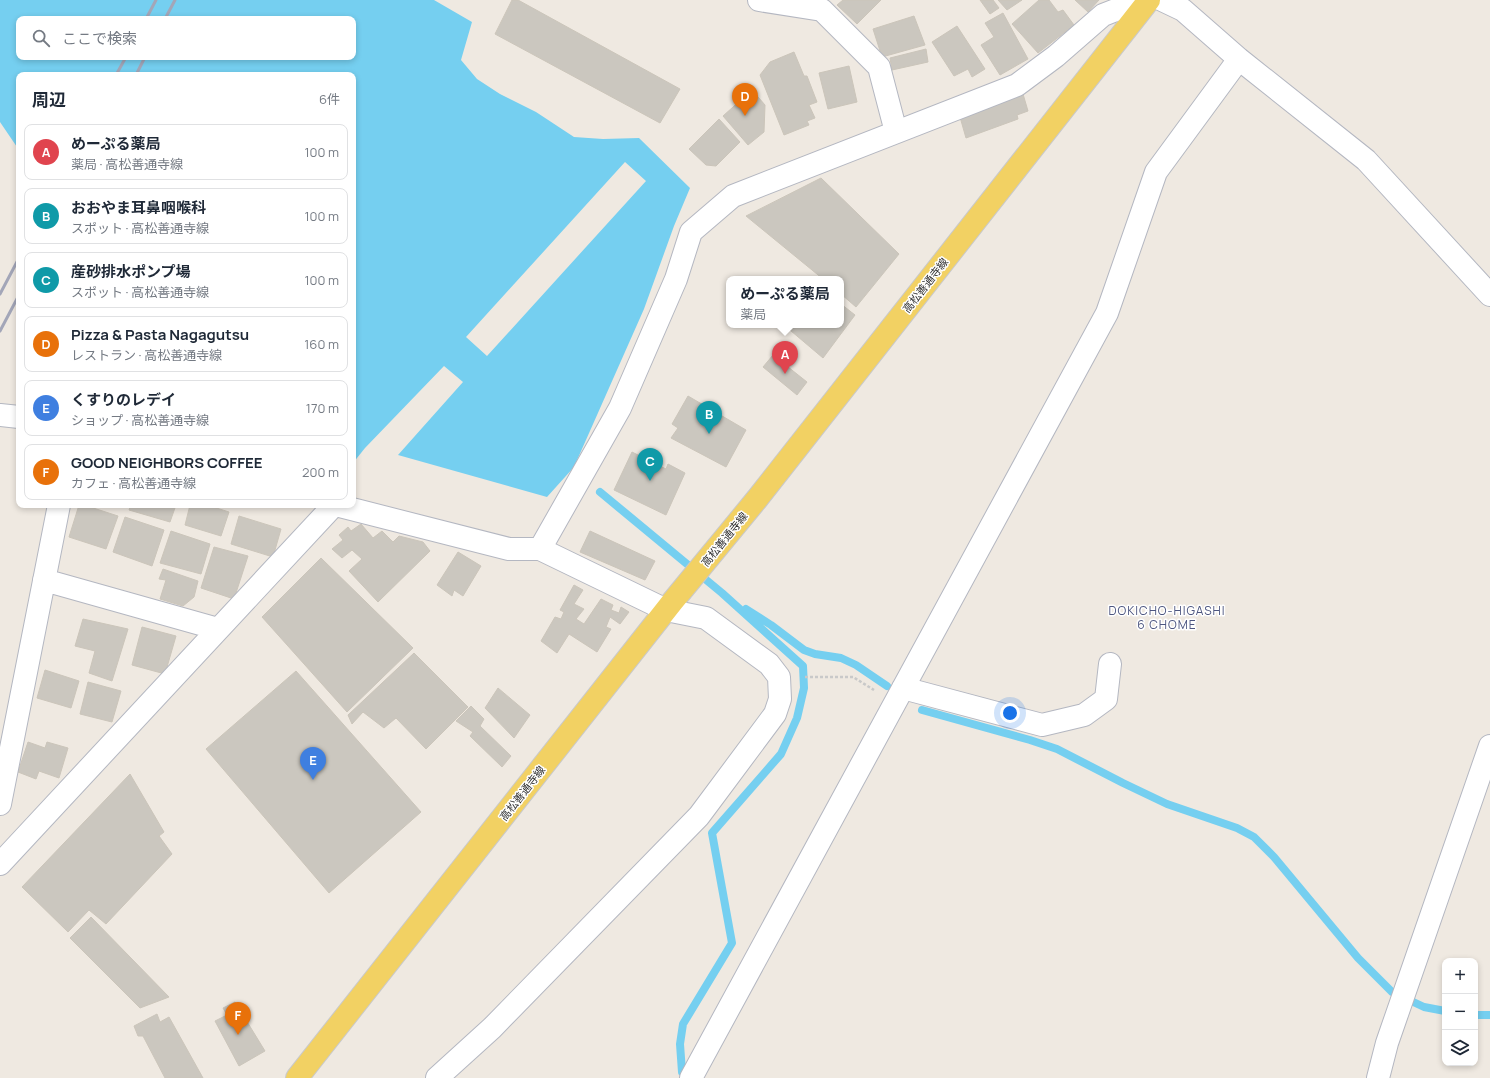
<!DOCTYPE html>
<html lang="ja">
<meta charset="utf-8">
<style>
body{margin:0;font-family:Manrope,"Noto Sans JP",sans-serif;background:#f6f6f7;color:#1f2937}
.controls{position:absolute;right:12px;bottom:12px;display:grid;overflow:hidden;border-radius:8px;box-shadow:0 2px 6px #0003}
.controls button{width:36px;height:36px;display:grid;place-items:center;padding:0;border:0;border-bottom:1px solid #e0e1e3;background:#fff;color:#1f2937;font:20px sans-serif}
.you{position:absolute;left:1010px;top:713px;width:14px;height:14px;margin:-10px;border:3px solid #fff;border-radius:50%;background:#1a73e8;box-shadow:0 0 0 6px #1a73e833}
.badge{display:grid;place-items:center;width:26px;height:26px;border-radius:50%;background:#b45309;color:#fff;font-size:13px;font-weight:700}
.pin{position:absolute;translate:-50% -33px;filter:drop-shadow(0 1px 2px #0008)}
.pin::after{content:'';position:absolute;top:21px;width:14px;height:12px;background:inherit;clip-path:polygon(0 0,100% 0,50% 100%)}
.popup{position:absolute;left:726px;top:276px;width:118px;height:52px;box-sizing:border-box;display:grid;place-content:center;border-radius:8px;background:#fff;filter:drop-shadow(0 1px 3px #0005);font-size:13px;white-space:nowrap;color:#747a83}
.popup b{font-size:15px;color:#1f2937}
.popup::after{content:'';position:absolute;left:50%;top:100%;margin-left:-8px;border:8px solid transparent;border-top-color:#fff}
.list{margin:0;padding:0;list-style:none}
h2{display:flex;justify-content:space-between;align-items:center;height:52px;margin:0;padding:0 16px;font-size:17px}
h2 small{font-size:13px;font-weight:400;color:#747a83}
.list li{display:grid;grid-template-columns:26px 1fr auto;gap:12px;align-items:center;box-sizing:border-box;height:56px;margin:0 8px 8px;padding:0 8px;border:1px solid #e0e1e3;border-radius:8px}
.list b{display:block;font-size:15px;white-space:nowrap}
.list p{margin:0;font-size:13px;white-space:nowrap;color:#747a83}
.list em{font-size:13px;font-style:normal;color:#747a83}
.icon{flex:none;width:22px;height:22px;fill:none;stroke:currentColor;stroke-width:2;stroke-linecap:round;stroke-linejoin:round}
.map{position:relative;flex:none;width:1490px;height:1078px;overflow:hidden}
.search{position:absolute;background:#fff;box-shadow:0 2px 6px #0003;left:16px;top:16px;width:340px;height:44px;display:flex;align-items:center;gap:10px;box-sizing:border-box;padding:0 14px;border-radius:8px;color:#747a83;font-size:15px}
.panel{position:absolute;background:#fff;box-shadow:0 2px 6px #0003;left:16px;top:72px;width:340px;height:436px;border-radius:8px}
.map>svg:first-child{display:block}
</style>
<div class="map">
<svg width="1490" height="1078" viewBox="0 0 1490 1078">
<rect width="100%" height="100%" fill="#efe9e1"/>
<path fill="#75cff0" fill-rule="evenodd" d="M0,0H434L472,22L461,60L477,79L500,94L536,112L574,137L603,139L639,138L690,188L674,226L644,309L574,467L547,497L398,455L463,382L444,366L365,448L353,463V75H19V150L0,122ZM19,19H353V57H19ZM625,162L646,181L487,356L466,337Z"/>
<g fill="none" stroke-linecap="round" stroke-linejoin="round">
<path stroke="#75cff0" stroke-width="8" d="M600,492L722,593L803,666L804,688L797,718L781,754L712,833L732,943L683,1024L680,1044L682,1072
M746,609L771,625L804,650L815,654L841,658L856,665L887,686
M922,710L1030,740L1057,749L1123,783L1167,804L1237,828L1254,837L1274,857L1358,958L1392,992L1424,1007L1445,1011
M1475,1015H1490"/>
</g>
<path fill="#cbc7bf" stroke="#cbc5ba" d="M512,0H518L680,89L660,123L495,34Z
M843,0H881L857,24L837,5Z
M980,0H993L999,8L990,14Z
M998,0H1022L1007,10Z
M1039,0H1049L1058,12L1063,10L1074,25L1038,53L1012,24Z
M1075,0H1099L1088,12Z
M1003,13L1028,59L1000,75L981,45L994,37L985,23Z
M914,16L925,45L882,57L873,29Z
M957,26L985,69L972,77L968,69L954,76L932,42Z
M926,49L928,62L892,70L890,58Z
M794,52L804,76H807L817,102L809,105L815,118L807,121L809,125L784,135L760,75L770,62Z
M849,66L857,102L828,109L819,73Z
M752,90L765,105L764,132L748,145L723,116Z
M1023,94L1028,111L1017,115L1018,119L966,138L960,117Z
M719,119L740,142L716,166L706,165L689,149Z
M821,178L899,254L856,307L841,294V279H823L746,216Z
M841,304L855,315L823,358L784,325H841Z
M773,355L807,382L797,395L763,367Z
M688,396L746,430L726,467L671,438L678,428L672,424Z
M632,452L666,469L668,464L685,473L666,515L614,490Z
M79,505H84L118,516L106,549L69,537Z
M131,505H176L170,522L129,510Z
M190,505H207L229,512L221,536L185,525Z
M239,516L281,529L273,557L231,544Z
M125,517L164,530L152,566L113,552Z
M361,524L373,538L382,531L393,542L399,536L423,542L430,551L378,602L349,571L362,559L352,550L342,558L332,549L343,540L339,535L348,527L351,531Z
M171,531L210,544L201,574L160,563Z
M590,531L655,561L645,580L580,552Z
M214,547L248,556L234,599L201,588Z
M458,552L481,566L463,596L454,590L452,596L437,585Z
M321,558L413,648L347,712L262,617Z
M163,569L198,581L194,597L183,606L160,599L166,580L159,579Z
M574,585L583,590L574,604L584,609L576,619L584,624L601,599L613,605L611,610L619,613L621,607L629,612L620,624L610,617L606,627L611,629L597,652L569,634L557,653L541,641L555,617L561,619L564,612L560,610Z
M83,619L128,629L112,681L89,673L95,651L75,646Z
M142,627L176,636L165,674L132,665Z
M414,653L468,707L426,749L396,718L384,728L363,712L352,724L348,715Z
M45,670L79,681L71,708L37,698Z
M296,671L421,812L329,893L206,749Z
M88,682L121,691L112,722L80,714Z
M498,688L530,715L514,738L485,708Z
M471,706L484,719L480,726L511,756L502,767L470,736L473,732L456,721Z
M28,742L45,748L47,742L68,748L59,778L39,771L36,779L18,772Z
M130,774L164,832L159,836L172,854L106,924L89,910L68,932L22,887Z
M91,917L169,997L140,1008L70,938Z
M235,1002L265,1051L239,1066L215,1021L227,1015L223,1008Z
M157,1014L160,1022L169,1017L203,1078H165L143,1036H138L134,1026Z"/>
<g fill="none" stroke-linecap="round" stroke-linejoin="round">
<defs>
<path id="minor" d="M759,0L822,10L879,67L896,132
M1162,0L1183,10L1239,59L1366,160L1490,295
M0,415L19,417
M336,505L509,549H540L666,610L706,618L769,664L779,677L780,699L775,714L699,816L492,1028L437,1078
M540,549L620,408L676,279L691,232L733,196L1017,85L1056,56L1103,15L1141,0
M44,580L218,629
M903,688L1042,725L1084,715L1106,699L1110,664
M0,804L59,505
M0,864L334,505
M691,1078L1107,313L1156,172L1239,59
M1378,1078L1387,1043L1490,746"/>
<path id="major" d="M297,1078L673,601L757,499L1149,0"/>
</defs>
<use href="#minor" stroke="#b4b7c1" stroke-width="24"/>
<use href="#major" stroke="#c9c9c9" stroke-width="24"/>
<path stroke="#c9c9c9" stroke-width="2.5" stroke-dasharray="3 2" stroke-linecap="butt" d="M805,677H853L874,690"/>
<use href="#minor" stroke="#fff" stroke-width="22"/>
<use href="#major" stroke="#f2d163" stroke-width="22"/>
<path stroke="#a3a6b8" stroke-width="3" d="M146,19L156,0
M165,19L175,0
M116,75L126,57
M136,75L145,57
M0,294L19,258
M0,331L19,295"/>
</g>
<g text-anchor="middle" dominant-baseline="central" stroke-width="3" stroke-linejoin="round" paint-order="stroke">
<g font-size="11" fill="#2e2e2e" stroke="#fff">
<text transform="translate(925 285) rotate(-52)">高松善通寺線</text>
<text transform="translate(724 539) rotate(-51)">高松善通寺線</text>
<text transform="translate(522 793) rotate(-52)">高松善通寺線</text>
</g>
<g font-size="12" letter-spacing="1" fill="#4d5680" stroke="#fff">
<text x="1167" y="610">DOKICHO-HIGASHI<tspan x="1167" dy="14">6 CHOME</tspan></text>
</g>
</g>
</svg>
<div class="controls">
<button>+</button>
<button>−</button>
<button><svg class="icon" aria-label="layers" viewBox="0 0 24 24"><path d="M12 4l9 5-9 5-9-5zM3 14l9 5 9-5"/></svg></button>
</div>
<div class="you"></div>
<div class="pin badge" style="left:785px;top:374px;background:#e0444e">A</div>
<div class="popup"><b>めーぷる薬局</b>薬局</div>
<div class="pin badge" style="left:709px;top:434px;background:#0f9aa8">B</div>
<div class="pin badge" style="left:650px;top:481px;background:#0f9aa8">C</div>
<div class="pin badge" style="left:745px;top:116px;background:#e8710a">D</div>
<div class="pin badge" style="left:313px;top:780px;background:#3f7fe0">E</div>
<div class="pin badge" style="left:238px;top:1035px;background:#e8710a">F</div>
<div class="search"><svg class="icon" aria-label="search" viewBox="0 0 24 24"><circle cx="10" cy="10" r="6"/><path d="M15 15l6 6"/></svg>ここで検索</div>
<section class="panel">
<h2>周辺<small>6件</small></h2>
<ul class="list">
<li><span class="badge" style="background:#e0444e">A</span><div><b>めーぷる薬局</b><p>薬局 · 高松善通寺線</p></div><em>100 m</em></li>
<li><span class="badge" style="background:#0f9aa8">B</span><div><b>おおやま耳鼻咽喉科</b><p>スポット · 高松善通寺線</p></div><em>100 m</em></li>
<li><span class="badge" style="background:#0f9aa8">C</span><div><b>産砂排水ポンプ場</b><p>スポット · 高松善通寺線</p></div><em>100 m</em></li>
<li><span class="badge" style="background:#e8710a">D</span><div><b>Pizza &amp; Pasta Nagagutsu</b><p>レストラン · 高松善通寺線</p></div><em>160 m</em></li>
<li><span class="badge" style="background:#3f7fe0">E</span><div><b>くすりのレデイ</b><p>ショップ · 高松善通寺線</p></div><em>170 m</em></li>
<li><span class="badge" style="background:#e8710a">F</span><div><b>GOOD NEIGHBORS COFFEE</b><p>カフェ · 高松善通寺線</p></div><em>200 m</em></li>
</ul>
</section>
</div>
